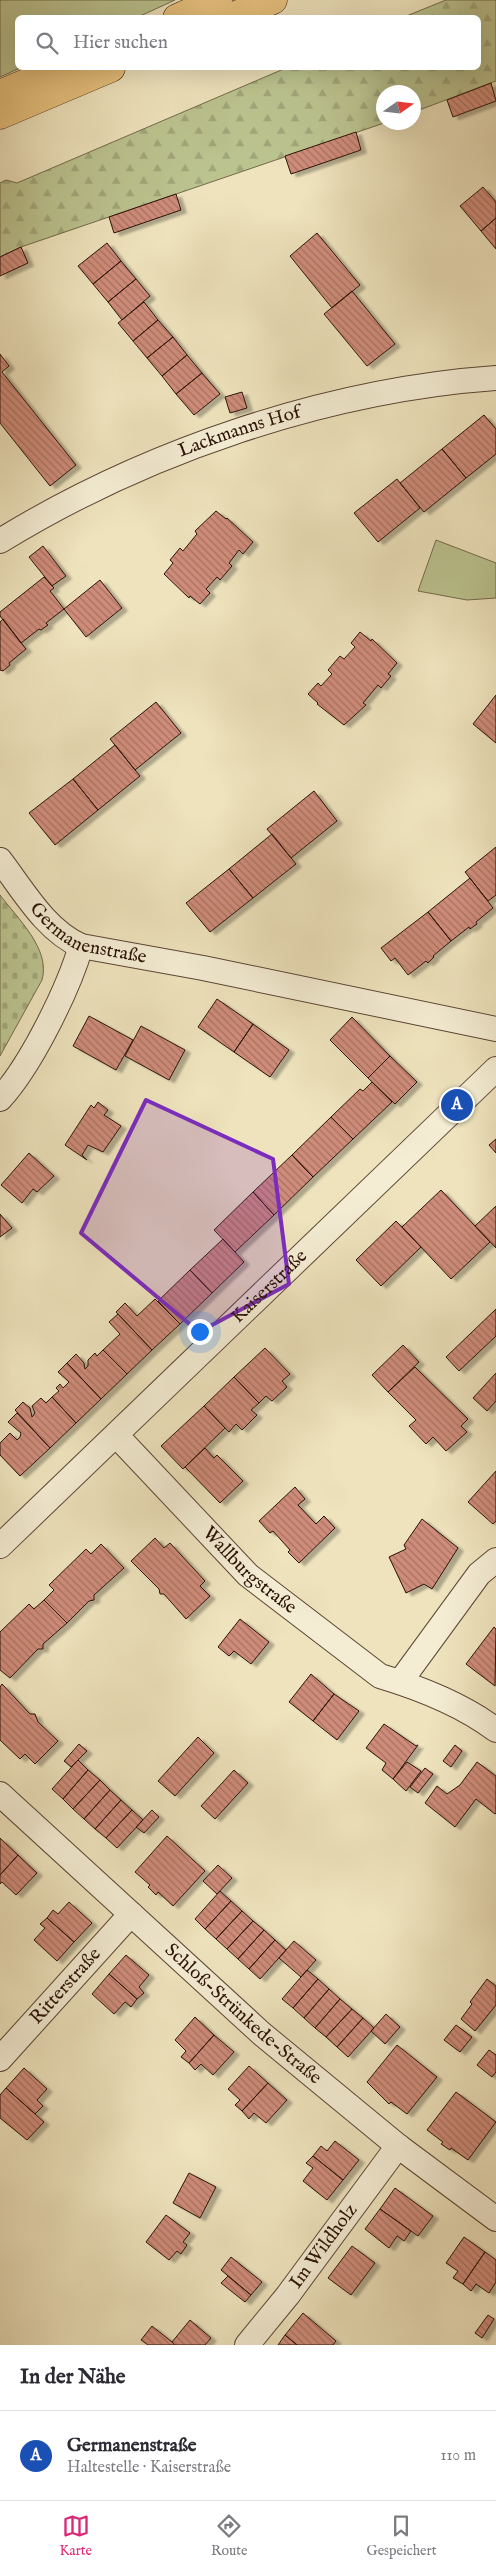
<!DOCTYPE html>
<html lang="de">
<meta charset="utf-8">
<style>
body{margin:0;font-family:"IM FELL English",serif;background:#f7f7f7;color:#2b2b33}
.compass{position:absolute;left:376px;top:85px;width:45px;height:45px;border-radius:50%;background:#fff;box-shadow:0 5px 20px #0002;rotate:76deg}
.you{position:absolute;left:199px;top:1331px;width:18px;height:18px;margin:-12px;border:4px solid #fff;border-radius:50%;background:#1a73e8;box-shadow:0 0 0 8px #1a73e833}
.badge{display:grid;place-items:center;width:32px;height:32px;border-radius:50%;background:#db2777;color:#fff;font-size:16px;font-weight:700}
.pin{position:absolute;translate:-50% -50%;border:2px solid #fff;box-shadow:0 1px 5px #0006}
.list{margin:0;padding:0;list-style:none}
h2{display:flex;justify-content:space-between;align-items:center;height:65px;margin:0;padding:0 20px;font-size:21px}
h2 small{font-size:16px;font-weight:400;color:#7c7c81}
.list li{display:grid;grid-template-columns:32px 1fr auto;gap:15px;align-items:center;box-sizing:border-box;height:90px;padding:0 20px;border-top:1px solid #e1e1e2}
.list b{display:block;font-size:19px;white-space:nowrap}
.list p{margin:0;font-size:16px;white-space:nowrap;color:#7c7c81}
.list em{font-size:16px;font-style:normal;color:#7c7c81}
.icon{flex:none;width:28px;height:28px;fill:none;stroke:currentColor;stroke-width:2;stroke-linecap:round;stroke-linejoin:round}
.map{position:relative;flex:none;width:496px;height:2345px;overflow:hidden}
.search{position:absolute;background:#fff;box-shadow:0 5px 20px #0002;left:15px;right:15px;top:15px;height:55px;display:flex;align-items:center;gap:12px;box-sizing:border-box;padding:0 18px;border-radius:8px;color:#7c7c81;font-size:19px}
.sheet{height:155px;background:#fff}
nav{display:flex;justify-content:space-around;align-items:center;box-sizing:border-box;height:70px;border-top:1px solid #e1e1e2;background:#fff;font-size:14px;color:#7c7c81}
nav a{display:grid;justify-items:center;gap:2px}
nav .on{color:#db2777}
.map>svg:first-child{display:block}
</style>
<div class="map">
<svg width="496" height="2345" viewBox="0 0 496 2345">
<defs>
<pattern id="forest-firs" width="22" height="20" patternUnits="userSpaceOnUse" patternTransform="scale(1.25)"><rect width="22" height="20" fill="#bbc38f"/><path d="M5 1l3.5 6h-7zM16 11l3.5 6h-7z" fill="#a1a67a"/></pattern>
<pattern id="cemetery-stones" width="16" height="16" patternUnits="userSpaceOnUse" patternTransform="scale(1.25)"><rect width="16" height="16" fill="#bbc38f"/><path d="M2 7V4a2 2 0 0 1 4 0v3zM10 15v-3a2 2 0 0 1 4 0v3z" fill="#a1a67a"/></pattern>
<pattern id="building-back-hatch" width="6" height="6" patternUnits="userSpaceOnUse" patternTransform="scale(1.25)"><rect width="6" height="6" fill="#cf8c7a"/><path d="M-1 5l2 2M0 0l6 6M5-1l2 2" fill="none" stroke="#a87162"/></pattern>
<filter id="shadow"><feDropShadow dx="5.5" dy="3" stdDeviation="1" flood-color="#0004"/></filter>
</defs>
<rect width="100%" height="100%" fill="#eee3bd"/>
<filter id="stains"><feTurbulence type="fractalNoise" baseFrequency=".004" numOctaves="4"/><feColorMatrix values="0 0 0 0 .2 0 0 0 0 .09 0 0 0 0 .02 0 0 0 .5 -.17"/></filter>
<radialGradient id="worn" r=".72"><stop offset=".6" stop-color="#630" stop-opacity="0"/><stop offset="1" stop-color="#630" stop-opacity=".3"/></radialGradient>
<path fill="#bbc38f" stroke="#736a4b" d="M0,0H175L138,17L18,18V68H20L0,77Z
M436,540L496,563V598L467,600L418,591Z"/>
<path fill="url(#forest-firs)" stroke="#736a4b" d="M446,0H496V81L414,112V92H384V123L21,247L0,257V183L6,180L17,183L286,68H478V18L404,17Z"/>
<path fill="url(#cemetery-stones)" stroke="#736a4b" d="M0,895C17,918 51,949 42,980L0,1056Z"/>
<path fill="url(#building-back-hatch)" stroke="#2b1207" filter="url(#shadow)" d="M491,83L496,101L453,117L447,100Z
M356,132L361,150L291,174L285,156Z
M483,187L496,202V218L481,231L460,206Z
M176,194L181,210L114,233L109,217Z
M496,218V249L481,231Z
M317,233L360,285L332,308L290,256Z
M107,243L121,261L93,284L78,266Z
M21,247L28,263L0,276V257Z
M121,261L136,279L108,302L93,284Z
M136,279L150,296L122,320L108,302Z
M352,291L395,344L367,366L324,314Z
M144,302L158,320L133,341L118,323Z
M158,320L173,337L147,358L133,341Z
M173,337L187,355L162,376L147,358Z
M0,354L9,366L2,372L76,465L50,486L0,423Z
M187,355L202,373L176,394L162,376Z
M202,373L220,394L194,415L176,394Z
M242,392L247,408L230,413L225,397Z
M484,415L496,429V454L466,478L442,449Z
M442,449L466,478L424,512L400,483Z
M397,479L420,508L378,542L354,513Z
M216,511L226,519L227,518L253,542L243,554L239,550L229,563L232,566L220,580L217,577L206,589L210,593L200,604L190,596L189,598L164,574L173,563L170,560L180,548L183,551L197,534L195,531Z
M43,546L66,576L52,586L29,557Z
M44,577L54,588L50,591L64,609L46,623L48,625L41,630L39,629L21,643L0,616V612Z
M100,580L122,608L86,637L64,609Z
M3,619L26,649L9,663L10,665L3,671L0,670V622Z
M360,632L371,641L372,639L397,663L388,674L391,676L381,688L378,685L363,703L366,705L344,725L317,704L318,703L308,694L318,683L321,686L332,674L328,670L340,656L344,659L355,647L351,643Z
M496,695V743L473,724Z
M156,702L181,733L135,770L110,739Z
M115,745L140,776L98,810L73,779Z
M73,779L98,810L55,845L29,813Z
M314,791L337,821L291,858L267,829Z
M272,834L296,864L253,898L229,869Z
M496,847V895L488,901L465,872Z
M229,869L253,898L210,932L186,903Z
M470,878L493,908L476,922L477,924L474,926L470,929L469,927L451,941L428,912Z
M428,912L451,941L433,956L434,957L428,963L426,961L408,975L395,958L391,961L381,948Z
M217,999L253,1024L234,1052L198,1027Z
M89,1016L133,1040L116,1070L73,1046Z
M352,1017L390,1056L368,1078L330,1040Z
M253,1024L289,1050L270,1077L234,1052Z
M141,1026L185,1050L169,1080L125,1056Z
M390,1056L417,1082L395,1104L368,1078Z
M372,1082L392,1102L353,1139L331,1117L360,1089L363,1091Z
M98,1102L108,1110L104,1115L121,1126L103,1152L88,1145L82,1155L87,1160L65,1145L91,1105L94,1108Z
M331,1117L353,1139L313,1177L292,1155Z
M496,1139V1153L489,1145Z
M29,1153L54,1176L37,1192L33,1189L22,1203L1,1185Z
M292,1155L313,1177L274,1215L253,1192Z
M441,1190L490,1242L451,1279L402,1227Z
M253,1192L274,1215L235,1252L214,1230Z
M496,1206V1248L475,1226Z
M0,1214L12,1228L0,1237Z
M396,1221L421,1247L381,1286L356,1260Z
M223,1239L244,1262L212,1293L190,1270Z
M190,1270L212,1293L180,1324L158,1301Z
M155,1299L180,1324L152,1350L116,1312L125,1303L137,1316Z
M496,1309V1336L459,1371L446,1357Z
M118,1314L152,1350L127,1374L103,1350L120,1334L109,1322Z
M403,1345L419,1362L388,1392L372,1375Z
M265,1348L290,1374L282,1381L287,1387L272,1401L266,1396L259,1403L234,1377Z
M103,1350L127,1374L101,1399L67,1363L76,1354L84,1363L85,1369L88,1366V1360L95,1353L97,1356Z
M67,1363L101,1399L76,1423L52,1397L59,1391L56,1388L60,1384L63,1388L69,1382L58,1372Z
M415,1367L468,1419L461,1426L467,1432L446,1451L433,1437L426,1444L409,1426L416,1420L388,1392Z
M496,1373V1401L487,1411L473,1398Z
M234,1377L259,1403L251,1410L257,1415L242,1430L236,1424L229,1432L204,1406Z
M52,1397L76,1423L50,1448L15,1410L23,1402L30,1408L32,1417L35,1413L32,1406L41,1398L46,1403Z
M204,1406L225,1428L183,1469L161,1446Z
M17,1413L50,1448L20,1476L0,1455V1443L10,1433L17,1440L20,1437L21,1433L8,1422Z
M205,1448L214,1458L217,1455L243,1481L220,1503L185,1467Z
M496,1471V1521L493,1524L468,1502Z
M295,1487L305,1499L298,1505L316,1524L324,1516L335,1528L299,1563L288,1552L290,1550L273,1531L270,1533L259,1521Z
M422,1519L458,1548L432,1589L424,1584L406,1593L389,1557L406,1549L404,1545Z
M155,1538L164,1548L170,1543L205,1581L200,1586L210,1596L186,1619L164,1594H160L159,1589L131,1561Z
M101,1544L124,1568L94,1595V1600L89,1601L67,1623L44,1600L54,1590L49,1585L86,1549L91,1554Z
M44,1600L67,1623L43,1644V1649H38L10,1678L0,1670V1632L29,1604L34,1609Z
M240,1619L269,1642L251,1664L234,1651L229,1656L218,1647Z
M494,1627L496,1629L495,1686L466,1664Z
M311,1674L334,1694L313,1721L289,1702Z
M2,1684L30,1714H35L38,1722L58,1741L35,1764L25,1754L20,1759L0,1740V1687Z
M334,1694L359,1711L337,1740L313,1721Z
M384,1724L416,1746L418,1745L393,1779L382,1770L386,1763L366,1748Z
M198,1737L214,1753L175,1796L158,1781Z
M79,1744L87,1751L71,1767L64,1761Z
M455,1745L462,1751L451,1767L443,1761Z
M78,1760L88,1770L63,1799L52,1789Z
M407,1762L421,1771L406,1791L393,1779Z
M477,1762L496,1776V1813L495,1814L476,1799L455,1827L425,1803L437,1786L447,1794L460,1785Z
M425,1768L433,1774L418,1793L410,1787Z
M88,1770L100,1780L73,1809L63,1799Z
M234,1770L248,1783L215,1819L201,1806Z
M100,1780L110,1790L84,1819L73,1809Z
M110,1790L121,1800L95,1829L84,1819Z
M121,1800L132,1810L106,1838L95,1829Z
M132,1810L143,1820L117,1848L106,1838Z
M152,1810L159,1817L144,1833L136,1827Z
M167,1836L205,1871L173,1906L158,1892L156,1895L148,1887L150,1885L135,1872Z
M0,1838L18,1855L0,1875Z
M18,1855L37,1873L16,1895L2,1882L0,1884V1875Z
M218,1865L232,1878L217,1894L203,1881Z
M220,1891L231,1901L205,1929L195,1919Z
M231,1901L242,1911L216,1939L205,1929Z
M69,1902L92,1923L74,1942L47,1918L53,1910L58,1914Z
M242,1911L253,1921L227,1949L216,1939Z
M47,1918L74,1942L57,1961L34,1940L45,1928L40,1924Z
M253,1921L264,1930L238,1959L227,1949Z
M264,1930L275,1940L249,1969L238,1959Z
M275,1940L286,1950L260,1979L249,1969Z
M294,1941L316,1960L301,1977L279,1958Z
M126,1955L149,1975L139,1987L144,1993L137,1999L109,1974Z
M307,1970L318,1979L293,2008L282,1999Z
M109,1974L137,1999L131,2007L125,2002L114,2014L92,1994Z
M318,1979L329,1989L304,2018L293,2008Z
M487,1979L496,1986V2005L475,2031L461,2019L472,2004L470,2002Z
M329,1989L340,1999L315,2028L304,2018Z
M340,1999L352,2009L326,2037L315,2028Z
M352,2009L363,2018L337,2047L326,2037Z
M386,2014L400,2027L385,2044L371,2031Z
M195,2017L214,2035L189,2063L181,2057L186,2051L175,2040Z
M363,2018L374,2028L348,2057L337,2047Z
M456,2025L472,2037L460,2052L444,2040Z
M214,2035L234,2052L213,2075L201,2064L195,2070L189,2063Z
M397,2045L437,2077L407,2114L391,2102L389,2104L367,2082Z
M489,2050L496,2055V2072L492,2077L477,2065Z
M249,2066L268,2083L242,2111L235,2105L240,2100L228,2089Z
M24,2068L47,2089L37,2100L43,2106L35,2114L6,2088Z
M268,2083L287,2100L266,2123L254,2113L249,2119L242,2111Z
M6,2088L44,2122L27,2140L0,2118V2095Z
M456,2092L496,2122L468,2160L451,2148L450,2150L441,2144L443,2142L427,2130Z
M335,2141L359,2160L343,2180L313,2156L321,2146L327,2151Z
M313,2156L343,2180L327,2200L303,2181L313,2168L306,2163Z
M189,2173L216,2187L200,2218L173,2203Z
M395,2188L433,2216L418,2236L380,2209Z
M380,2209L411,2231L404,2241L397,2236L389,2248L365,2229Z
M166,2215L190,2233L183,2242L187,2245L181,2254L177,2251L169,2260L146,2242Z
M464,2237L485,2252L463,2284L453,2278L458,2271L446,2263Z
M352,2246L375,2263L351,2295L328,2278Z
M485,2252L496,2260V2282L489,2293L476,2284L471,2291L463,2284Z
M231,2257L262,2282L251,2295L221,2270Z
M228,2276L251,2295L245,2302L221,2283Z
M303,2313L336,2341L333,2345H297L285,2335Z
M488,2315L494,2319L482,2338L475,2333Z
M190,2320L211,2338L205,2345H175L172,2342Z
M152,2326L172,2342L175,2345H148L141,2340Z
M285,2335L297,2345H278Z"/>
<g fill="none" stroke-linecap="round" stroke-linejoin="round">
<defs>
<g id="street">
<path id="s1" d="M0,541C145,452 326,390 496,378"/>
<path id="s2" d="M0,860C23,890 45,930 81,946L203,968L496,1029"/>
<path d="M0,1099C31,1065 68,990 81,946"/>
<path id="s3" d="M117,1436L248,1575L380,1676C420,1688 463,1705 496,1730"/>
<path id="s4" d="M0,1546L496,1069"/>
<path d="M400,1682L479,1574L496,1560"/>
<path id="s5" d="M0,1794L262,2034L398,2146L496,2219"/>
<path id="s6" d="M0,2059L131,1914"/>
<path id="s7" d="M247,2345L288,2295L398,2146"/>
</g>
<path id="highway" d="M177,18L218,0
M229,18L273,0
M0,94L61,68
M0,115L111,68"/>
</defs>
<use href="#street" stroke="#5c4634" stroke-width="26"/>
<use href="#highway" stroke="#2b1207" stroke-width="29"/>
<use href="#street" stroke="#f4edd4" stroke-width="24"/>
<use href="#highway" stroke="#e7c27e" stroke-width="28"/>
</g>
<path fill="#7b2cbf" fill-opacity="0.2" stroke="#7b2cbf" stroke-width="4" stroke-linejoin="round" d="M146,1100L273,1159L289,1284L199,1332L81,1233Z"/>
<g text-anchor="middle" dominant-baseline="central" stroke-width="5" stroke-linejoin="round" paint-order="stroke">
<g font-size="19" fill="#2b1207" stroke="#f4edd4">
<text stroke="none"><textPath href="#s1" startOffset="264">Lackmanns Hof</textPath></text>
<text stroke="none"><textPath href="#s2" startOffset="121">Germanenstraße</textPath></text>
<text stroke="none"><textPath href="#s4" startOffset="374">Kaiserstraße</textPath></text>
<text stroke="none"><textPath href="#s3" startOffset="189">Wallburgstraße</textPath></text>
<text stroke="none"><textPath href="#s6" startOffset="98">Ritterstraße</textPath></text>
<text stroke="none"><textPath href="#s5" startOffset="328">Schloß-Strünkede-Straße</textPath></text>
<text stroke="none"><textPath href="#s7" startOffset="125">Im Wildholz</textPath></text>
</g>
</g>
<rect width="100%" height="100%" filter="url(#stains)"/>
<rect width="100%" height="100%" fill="url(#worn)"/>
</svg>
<svg class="compass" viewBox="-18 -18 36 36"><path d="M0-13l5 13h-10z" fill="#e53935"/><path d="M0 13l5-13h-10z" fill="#7c7c81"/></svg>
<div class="you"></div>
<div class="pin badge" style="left:457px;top:1105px;background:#1a4fb4">A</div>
<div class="search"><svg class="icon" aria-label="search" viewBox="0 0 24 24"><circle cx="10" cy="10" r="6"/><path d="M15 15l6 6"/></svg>Hier suchen</div>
</div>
<section class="sheet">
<h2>In der Nähe<small></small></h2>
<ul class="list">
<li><span class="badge" style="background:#1a4fb4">A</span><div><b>Germanenstraße</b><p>Haltestelle · Kaiserstraße</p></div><em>110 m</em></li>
</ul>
</section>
<nav>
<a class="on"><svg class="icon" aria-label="map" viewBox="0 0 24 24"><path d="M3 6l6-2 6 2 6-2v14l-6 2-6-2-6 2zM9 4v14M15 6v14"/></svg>Karte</a>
<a><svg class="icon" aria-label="directions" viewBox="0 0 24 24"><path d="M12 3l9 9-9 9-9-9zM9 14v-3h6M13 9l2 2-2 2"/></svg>Route</a>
<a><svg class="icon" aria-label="saved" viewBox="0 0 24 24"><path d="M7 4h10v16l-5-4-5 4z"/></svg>Gespeichert</a>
</nav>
